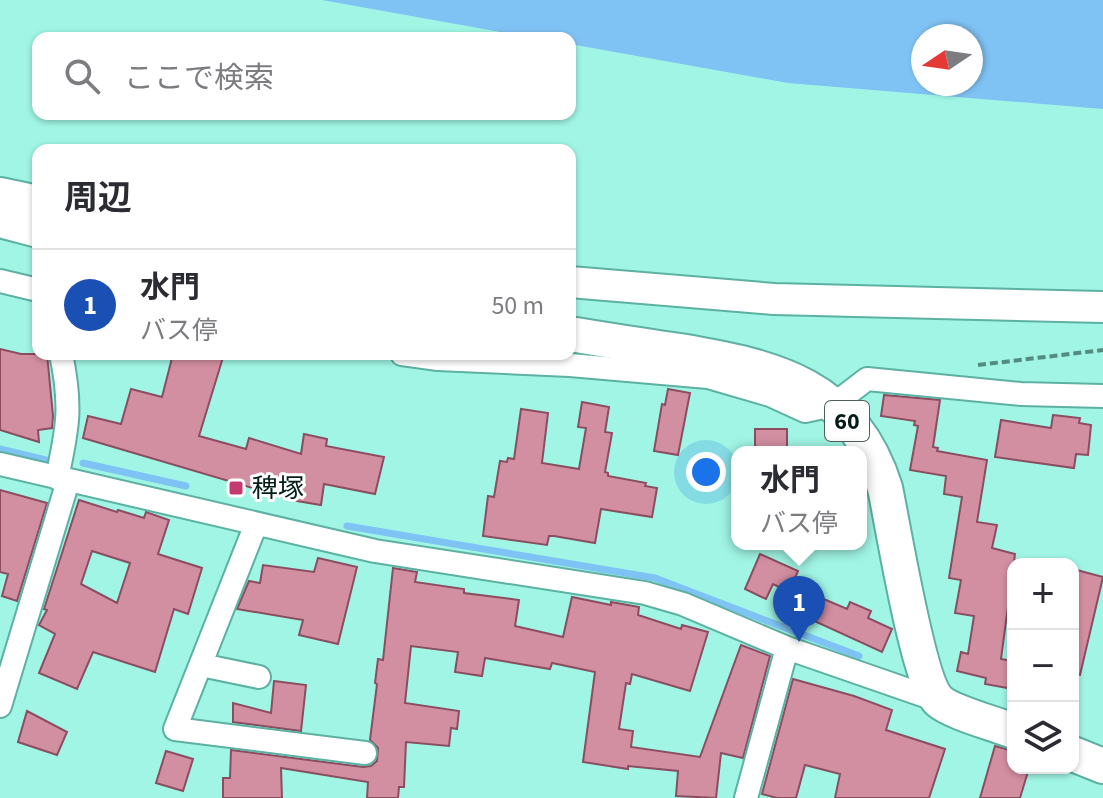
<!DOCTYPE html>
<html lang="ja">
<meta charset="utf-8">
<style>
body{margin:0;font-family:"Source Sans 3","Noto Sans JP",sans-serif;background:#f2f2f3;color:#2b2b33}
.controls{position:absolute;right:24px;bottom:24px;display:grid;overflow:hidden;border-radius:16px;box-shadow:0 2px 6px #0004}
.controls button{width:72px;height:72px;display:grid;place-items:center;padding:0;border:0;border-bottom:2px solid #e1e1e2;background:#fff;color:#2b2b33;font:40px sans-serif}
.compass{position:absolute;left:911px;top:24px;width:72px;height:72px;border-radius:50%;background:#fff;box-shadow:0 2px 6px #0004;rotate:257deg}
.you{position:absolute;left:706px;top:472px;width:28px;height:28px;margin:-20px;border:6px solid #fff;border-radius:50%;background:#1a73e8;box-shadow:0 0 0 12px #1a73e833}
.badge{display:grid;place-items:center;width:52px;height:52px;border-radius:50%;background:#111827;color:#fff;font-size:26px;font-weight:700}
.pin{position:absolute;translate:-50% -66px;filter:drop-shadow(0 2px 4px #0008)}
.pin::after{content:'';position:absolute;top:42px;width:28px;height:24px;background:inherit;clip-path:polygon(0 0,100% 0,50% 100%)}
.popup{position:absolute;left:731px;top:446px;width:136px;height:104px;box-sizing:border-box;display:grid;place-content:center;border-radius:16px;background:#fff;filter:drop-shadow(0 2px 6px #0005);font-size:26px;white-space:nowrap;color:#7c7c81}
.popup b{font-size:30px;color:#2b2b33}
.popup::after{content:'';position:absolute;left:50%;top:100%;margin-left:-16px;border:16px solid transparent;border-top-color:#fff}
.list{margin:0;padding:0;list-style:none}
h2{display:flex;justify-content:space-between;align-items:center;height:104px;margin:0;padding:0 32px;font-size:34px}
h2 small{font-size:26px;font-weight:400;color:#7c7c81}
.list li{display:grid;grid-template-columns:52px 1fr auto;gap:24px;align-items:center;box-sizing:border-box;height:112px;padding:0 32px;border-top:2px solid #e1e1e2}
.list b{display:block;font-size:30px;white-space:nowrap}
.list p{margin:0;font-size:26px;white-space:nowrap;color:#7c7c81}
.list em{font-size:26px;font-style:normal;color:#7c7c81}
.icon{flex:none;width:44px;height:44px;fill:none;stroke:currentColor;stroke-width:2;stroke-linecap:round;stroke-linejoin:round}
.map{position:relative;flex:none;width:1103px;height:798px;overflow:hidden}
.search{position:absolute;background:#fff;box-shadow:0 2px 6px #0004;left:32px;top:32px;width:544px;height:88px;display:flex;align-items:center;gap:20px;box-sizing:border-box;padding:0 28px;border-radius:16px;color:#7c7c81;font-size:30px}
.panel{position:absolute;background:#fff;box-shadow:0 2px 6px #0004;left:32px;top:144px;width:544px;height:216px;border-radius:16px}
.map>svg:first-child{display:block}
</style>
<div class="map">
<svg width="1103" height="798" viewBox="0 0 1103 798">
<rect width="100%" height="100%" fill="#a0f5e4"/>
<path fill="#7fc3f4" fill-rule="evenodd" d="M322,0H1103V109L788,83L570,44V38H534ZM923,36H971V84H923Z"/>
<g fill="none" stroke-linecap="round" stroke-linejoin="round">
<path stroke="#7fc3f4" stroke-width="7" d="M0,449L50,461
M83,463L186,486
M347,526L655,578L859,656"/>
</g>
<path fill="#d38fa2" stroke="#8b4d60" stroke-width="2" fill-rule="evenodd" d="M0,349L21,354H47L53,416L52,428L38,430L39,442L0,430Z
M173,354H224L199,436L246,449L249,438L301,454L304,434L327,439L326,446L384,457L375,494L324,484L321,505L297,501L83,438L88,416L121,424L131,389L162,397Z
M668,389L690,393L678,455L654,451L662,404L665,405Z
M884,395L940,400L933,447L938,448L937,451L987,460L977,522L997,525L992,548L1015,554L1001,659L1013,661V689L985,684L986,678L957,671L961,652L968,654L974,616L955,613L961,580L949,578L962,497L944,494L946,476L910,470L918,426L914,425L915,421L881,416Z
M582,402L609,407L605,432L612,433L605,472L608,473V476L646,483L645,486L657,488L652,517L601,509L595,543L554,536H549L547,545L483,536L488,496L494,497L500,461L507,462L508,458L514,459L521,409L548,413L542,463L579,469L586,428L578,427Z
M1053,415L1080,418L1079,423L1091,425L1088,455L1076,454L1074,468L995,457L1001,420L1051,428Z
M755,429H787V452H755Z
M0,490L47,503L17,601L2,596L8,574L0,572Z
M79,500L117,512L118,510L144,518L146,512L169,520L158,554L202,568L188,614L174,609L155,672L93,652L77,689L39,673L55,634L39,625L47,610L44,609ZM92,551L130,563L117,603L81,584Z
M760,554L798,571L789,592L773,584L766,599L745,589Z
M318,558L357,567L338,644L299,635L303,620L237,609L249,581L260,583L263,565L314,572Z
M393,568L417,572L415,582L464,589V593L519,600L515,626L563,637L572,597L611,605V602L639,607L638,615L681,629L682,625L708,632L690,691L632,674L630,684L626,683L619,729L633,731L631,747L700,757L741,645L770,656L743,758L721,753L716,798L676,796L678,771L628,766V769L583,762L595,672L552,663L550,669L485,658L482,676L455,672L458,652L411,646L405,703L459,711L457,729L451,728L449,746L406,742L404,787H399L398,798H367L368,782L281,768L282,798H223V778H230L231,750L363,767L371,766L377,761L378,748L370,740L377,684L375,683L378,659L383,660Z
M1073,569L1103,577L1080,675L1073,674Z
M819,597L847,609L850,602L871,611L868,618L892,629L882,652L810,619Z
M793,679L854,696L892,710L886,730L945,749L929,798H835L840,774L805,765L796,798H777L762,794Z
M274,681L306,685L301,731L233,722V703L271,713Z
M27,711L67,732L57,755L18,742Z
M995,746L1013,751V768H1029L1020,798H980Z
M166,751L193,759L183,791L156,783Z"/>
<g fill="none" stroke-linecap="round" stroke-linejoin="round">
<defs>
<path id="street" d="M0,281L38,290
M402,354L438,359L570,365L708,377L770,395L805,411L833,405L867,379L1021,394L1103,396
M0,464L375,551L645,593L683,604L787,648L937,700
M57,478C68,427 72,406 61,354
M256,524L175,729L365,753
M201,665L259,677
M0,706L68,481
M746,798L787,648"/>
<path id="secondary" d="M0,193L38,201
M570,282L774,299L1103,307"/>
<path id="primary" d="M0,220L38,230
M570,334C607,340 643,346 680,351C775,367 853,385 885,488C893,525 918,682 939,701C951,712 996,724 1013,731
M1073,754L1103,766"/>
</defs>
<use href="#street" stroke="#5cb1a2" stroke-width="26"/>
<use href="#secondary" stroke="#5cb1a2" stroke-width="34"/>
<use href="#primary" stroke="#5cb1a2" stroke-width="38"/>
<path stroke="#538b80" stroke-width="4" stroke-dasharray="8 4" stroke-linecap="butt" d="M978,365L1103,350"/>
<use href="#street" stroke="#fff" stroke-width="22"/>
<use href="#secondary" stroke="#fff" stroke-width="30"/>
<use href="#primary" stroke="#fff" stroke-width="34"/>
</g>
<rect fill="#c4396f" stroke="#fff" stroke-width="3" x="228" y="480" width="16" height="16" rx="4"/>
<g text-anchor="middle" dominant-baseline="central" stroke-width="6" stroke-linejoin="round" paint-order="stroke">
<rect fill="#fff" stroke="#4e605d" stroke-width="2" x="825" y="401" width="44" height="40" rx="6"/>
<g font-size="24" font-weight="bold" fill="#021c18">
<text x="847" y="421">60</text>
</g>
<g font-size="26" fill="#021c18" stroke="#fff" text-anchor="start">
<text x="252" y="488">稗塚</text>
</g>
</g>
</svg>
<div class="controls">
<button>+</button>
<button>−</button>
<button><svg class="icon" aria-label="layers" viewBox="0 0 24 24"><path d="M12 4l9 5-9 5-9-5zM3 14l9 5 9-5"/></svg></button>
</div>
<svg class="compass" viewBox="-18 -18 36 36"><path d="M0-13l5 13h-10z" fill="#e53935"/><path d="M0 13l5-13h-10z" fill="#7c7c81"/></svg>
<div class="you"></div>
<div class="pin badge" style="left:799px;top:642px;background:#1a4fb4">1</div>
<div class="popup"><b>水門</b>バス停</div>
<div class="search"><svg class="icon" aria-label="search" viewBox="0 0 24 24"><circle cx="10" cy="10" r="6"/><path d="M15 15l6 6"/></svg>ここで検索</div>
<section class="panel">
<h2>周辺<small></small></h2>
<ul class="list">
<li><span class="badge" style="background:#1a4fb4">1</span><div><b>水門</b><p>バス停</p></div><em>50 m</em></li>
</ul>
</section>
</div>
